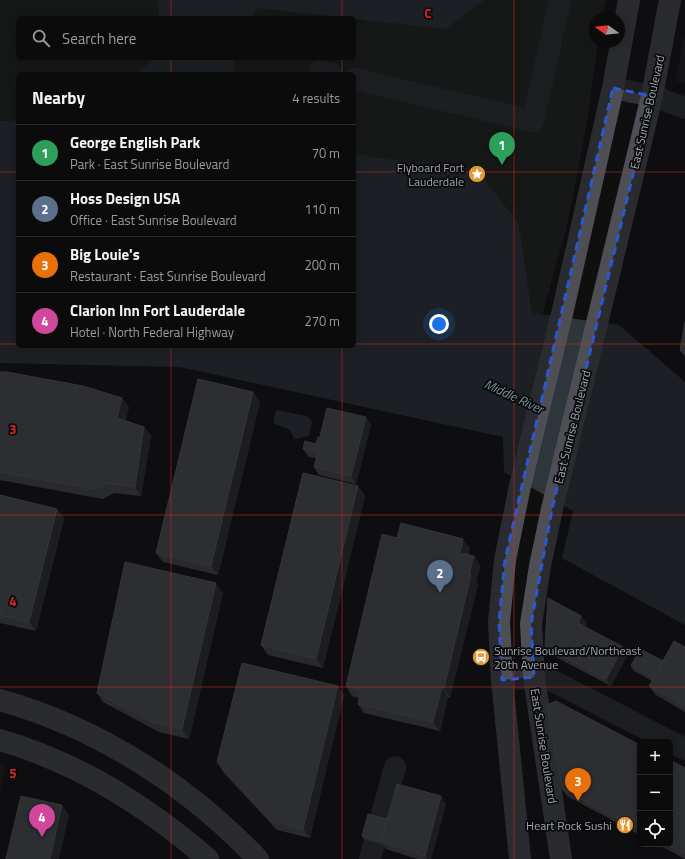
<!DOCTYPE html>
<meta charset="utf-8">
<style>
body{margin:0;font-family:"Titillium Web",sans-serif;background:#141415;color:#f1f3f6}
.controls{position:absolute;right:12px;bottom:12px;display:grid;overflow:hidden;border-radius:6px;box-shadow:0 2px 10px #0003}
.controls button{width:36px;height:36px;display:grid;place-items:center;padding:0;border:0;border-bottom:1px solid #2b2b2d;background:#0b0b0c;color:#f1f3f6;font:20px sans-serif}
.compass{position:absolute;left:589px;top:12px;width:36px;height:36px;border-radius:50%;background:#0b0b0c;box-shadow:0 2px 10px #0003;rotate:285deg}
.you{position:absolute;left:439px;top:324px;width:14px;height:14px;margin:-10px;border:3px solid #fff;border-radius:50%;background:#1a73e8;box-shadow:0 0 0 6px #1a73e833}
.badge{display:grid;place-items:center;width:26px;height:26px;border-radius:50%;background:#7c3aed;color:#fff;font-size:13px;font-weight:700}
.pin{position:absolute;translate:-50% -33px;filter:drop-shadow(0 1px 2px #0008)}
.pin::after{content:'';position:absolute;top:21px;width:14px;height:12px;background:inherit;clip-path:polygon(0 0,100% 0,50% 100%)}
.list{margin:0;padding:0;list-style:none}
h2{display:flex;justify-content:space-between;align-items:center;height:52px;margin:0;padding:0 16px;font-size:17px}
h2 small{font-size:13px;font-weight:400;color:#9a9b9d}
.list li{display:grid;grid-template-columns:26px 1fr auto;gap:12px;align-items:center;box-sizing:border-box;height:56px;padding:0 16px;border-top:1px solid #2b2b2d}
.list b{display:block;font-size:15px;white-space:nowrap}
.list p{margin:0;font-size:13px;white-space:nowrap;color:#9a9b9d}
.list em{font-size:13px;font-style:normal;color:#9a9b9d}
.icon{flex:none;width:22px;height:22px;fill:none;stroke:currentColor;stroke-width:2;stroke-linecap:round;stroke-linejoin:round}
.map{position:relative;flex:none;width:685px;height:859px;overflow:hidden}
.search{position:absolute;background:#0b0b0c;box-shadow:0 2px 10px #0003;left:16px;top:16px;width:340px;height:44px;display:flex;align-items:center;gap:10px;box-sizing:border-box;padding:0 14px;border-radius:6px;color:#9a9b9d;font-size:15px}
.panel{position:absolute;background:#0b0b0c;box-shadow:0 2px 10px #0003;left:16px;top:72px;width:340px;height:276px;border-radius:6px}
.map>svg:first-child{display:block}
</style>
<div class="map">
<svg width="685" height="859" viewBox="0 0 685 859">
<rect width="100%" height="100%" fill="#0f0f10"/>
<path fill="#1b1b1d" d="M685,36V83L675,81Z
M0,763L6,765L0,793Z"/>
<path fill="#1e241e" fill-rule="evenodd" d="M0,0H606L603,18H595V42H598L586,128L566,230L542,315L532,313L519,224L373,157L354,152V74H18V120L0,121ZM18,18H354V58H18Z"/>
<path fill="#2e363c" d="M156,0H484L446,29L258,8L251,18H159V10Z
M155,58H233L235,74H136Z
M18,120V346H354V152L373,157L479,173L519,224L532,313L619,325L685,382V625L562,558L573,511L504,472L503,437L180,367L0,363V121Z
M276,410L307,416L312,421L309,436L294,439L290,430L273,423Z"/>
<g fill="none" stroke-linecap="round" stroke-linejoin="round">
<path stroke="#303135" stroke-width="22" d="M320,71L332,74
M354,79L533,121L560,0
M613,88L652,96L685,108
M502,680L534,677L553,681L685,749
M370,859L395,767"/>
<path stroke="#4d4f54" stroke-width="22" d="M0,700C99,728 187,785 258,859
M0,740C79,763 147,806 208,859
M520,859L502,680L499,622L505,560L520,486L562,314L613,88L629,0
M561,859L534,677L531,624L540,566L552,509L652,96L670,0"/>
</g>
<path fill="#4a4c4f" d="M685,322V357L680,350Z
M0,372L129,407L125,421L144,427L151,436L141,496L114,493L103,499L0,480Z
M253,392L260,402L218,575L163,562L156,553Z
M371,424L356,484L319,475L314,467L316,458L309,457L303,449L316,444L320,437Z
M358,486L365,496L323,668L268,655L261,645Z
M0,495L57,509L64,518L36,631L0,623Z
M397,538L470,548L468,555L474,556L480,566L476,582L478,584L450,698L448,697L440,731L364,713L358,704L359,698L352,696L346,686Z
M223,593L189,739L159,732L103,702L97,693Z
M587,623L585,627L628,654L611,686L550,654L545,647Z
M685,647V712L656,695L649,686L652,681L634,671L631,666L663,661Z
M344,695L310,838L277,830L223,772L217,762Z
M640,745V835L567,796L562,789Z
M685,768V859L657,844H670Z
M446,804L431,859H417L386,849L383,845L363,839L362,836L387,819Z"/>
<path fill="#2e2f32" d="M253,392L260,402L218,575L211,566Z
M122,398L129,407L124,427L117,418Z
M366,417L371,424L356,484L351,476Z
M144,427L151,436L141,496L135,487Z
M358,486L365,496L323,668L316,659Z
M57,509L64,518L36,631L29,622Z
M463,539L470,548L467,562L460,553Z
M474,556L480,566L476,582L478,584L450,698L444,688Z
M216,583L223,593L189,739L182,729Z
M581,616L587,623L583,630L578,623Z
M623,647L628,654L611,686L606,679Z
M338,686L344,695L310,838L303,829Z
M442,687L448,697L440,731L433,722Z
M441,796L446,804L431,859H427L425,856Z
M62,805L69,815L59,859H50Z"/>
<path fill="#53565a" stroke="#5f6267" d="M685,322V354L680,350Z
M0,372H7L83,386L122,398L117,418L144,427L135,487L107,483L96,489L0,472Z
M198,379L253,392L211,566L156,553Z
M327,408L366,417L351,476L314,467L318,453L303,449L305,441L316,444L318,437H320Z
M303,473L358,486L316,659L261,645Z
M0,495L57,509L29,622L0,615Z
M401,523L463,539L460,553L474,556L469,574L471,575L444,688L442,687L433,722L358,704L361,690L346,686L382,534L397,538Z
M125,562L216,583L182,729L152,722L97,693Z
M548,598L581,616L578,623L623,647L606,679L545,647Z
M674,641L685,647V706L649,686Z
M640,649L663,661L654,678L631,666Z
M242,663L338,686L303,829L271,821L217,762Z
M556,701L640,745V830L562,789L547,705Z
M670,760L685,768V854L665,844H670Z
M397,784L441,796L425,856L381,841Z
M21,796L62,805L50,859H6Z
M368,814L387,819L381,841V842L362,836Z"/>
<path d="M0 0H685V859H0ZM613,88L652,96L552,509L531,624L534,677L502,680L499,622L505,560Z" fill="#0f0f10" fill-opacity=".55" fill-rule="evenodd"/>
<path fill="none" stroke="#2a57d4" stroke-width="3" stroke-dasharray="8 5" stroke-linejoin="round" d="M613,88L652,96L552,509L531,624L534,677L502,680L499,622L505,560Z"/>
<path fill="none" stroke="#d62828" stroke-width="1" stroke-opacity="0.55" d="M171,0V18M342,0V18M514,0V859M171,58V74M342,58V74M0,172H18M354,172H685M0,344H18M354,344H685M171,346V859M342,346V859M0,515H685M0,687H685"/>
<defs>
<symbol id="sight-disc" viewBox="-11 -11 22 22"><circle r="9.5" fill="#e19a36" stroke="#0a0a0b"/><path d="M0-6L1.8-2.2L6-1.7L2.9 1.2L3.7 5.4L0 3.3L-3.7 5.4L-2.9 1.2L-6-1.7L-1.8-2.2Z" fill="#fff"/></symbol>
<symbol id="bus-disc" viewBox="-11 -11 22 22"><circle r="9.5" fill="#e19a36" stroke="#0a0a0b"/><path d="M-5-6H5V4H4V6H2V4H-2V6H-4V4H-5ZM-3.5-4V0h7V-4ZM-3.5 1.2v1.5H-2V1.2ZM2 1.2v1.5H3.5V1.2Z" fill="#fff"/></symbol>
<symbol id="restaurant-disc" viewBox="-11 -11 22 22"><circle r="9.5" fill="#e19a36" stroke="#0a0a0b"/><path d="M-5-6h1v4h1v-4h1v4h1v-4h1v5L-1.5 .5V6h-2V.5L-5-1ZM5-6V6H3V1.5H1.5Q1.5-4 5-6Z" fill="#fff"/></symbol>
</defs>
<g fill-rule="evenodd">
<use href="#sight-disc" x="467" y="164" width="20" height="20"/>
<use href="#bus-disc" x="471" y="647" width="20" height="20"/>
<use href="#restaurant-disc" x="615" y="815" width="20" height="20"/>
</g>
<g text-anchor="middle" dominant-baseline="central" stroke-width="3.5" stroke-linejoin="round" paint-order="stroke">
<g font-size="12" fill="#a1a7b0" stroke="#0a0a0b">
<text transform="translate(647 112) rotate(-77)">East Sunrise Boulevard</text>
<text transform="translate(572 427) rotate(-76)">East Sunrise Boulevard</text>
<text transform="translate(544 746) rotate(81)">East Sunrise Boulevard</text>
</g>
<g font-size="12" fill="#a1a7b0" stroke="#0a0a0b" text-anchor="end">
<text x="464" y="167">Flyboard Fort<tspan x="464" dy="14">Lauderdale</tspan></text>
<text x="494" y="650" text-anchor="start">Sunrise Boulevard/Northeast<tspan x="494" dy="14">20th Avenue</tspan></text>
<text x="612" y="825">Heart Rock Sushi</text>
</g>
<g font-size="13" font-style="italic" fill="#7a97a9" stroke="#0a0a0b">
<text transform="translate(514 396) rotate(25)">Middle River</text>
</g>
</g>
<g font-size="13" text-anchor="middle" font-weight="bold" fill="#d62828" stroke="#0a0a0b" stroke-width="3.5" stroke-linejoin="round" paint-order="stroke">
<text x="428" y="18">C</text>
<text x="13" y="434">3</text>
<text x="13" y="606">4</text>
<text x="13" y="778">5</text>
</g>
</svg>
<div class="controls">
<button>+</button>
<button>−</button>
<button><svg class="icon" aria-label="locate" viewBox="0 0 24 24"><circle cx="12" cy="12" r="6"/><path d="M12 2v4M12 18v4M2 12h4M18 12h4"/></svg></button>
</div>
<svg class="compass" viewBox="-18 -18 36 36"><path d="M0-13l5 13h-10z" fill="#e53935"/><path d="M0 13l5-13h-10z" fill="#9a9b9d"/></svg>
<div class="you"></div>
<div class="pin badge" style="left:502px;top:165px;background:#2e9e5b">1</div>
<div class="pin badge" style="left:440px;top:593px;background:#5c6f8a">2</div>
<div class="pin badge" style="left:578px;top:801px;background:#e8710a">3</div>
<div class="pin badge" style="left:42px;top:837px;background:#d1479c">4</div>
<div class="search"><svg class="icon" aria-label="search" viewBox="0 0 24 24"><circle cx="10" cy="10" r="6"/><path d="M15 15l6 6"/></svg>Search here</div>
<section class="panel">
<h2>Nearby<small>4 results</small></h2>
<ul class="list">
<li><span class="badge" style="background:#2e9e5b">1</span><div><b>George English Park</b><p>Park · East Sunrise Boulevard</p></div><em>70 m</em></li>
<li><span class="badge" style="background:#5c6f8a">2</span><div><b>Hoss Design USA</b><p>Office · East Sunrise Boulevard</p></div><em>110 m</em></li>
<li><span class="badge" style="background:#e8710a">3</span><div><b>Big Louie's</b><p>Restaurant · East Sunrise Boulevard</p></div><em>200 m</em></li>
<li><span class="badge" style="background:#d1479c">4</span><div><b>Clarion Inn Fort Lauderdale</b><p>Hotel · North Federal Highway</p></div><em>270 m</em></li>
</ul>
</section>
</div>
